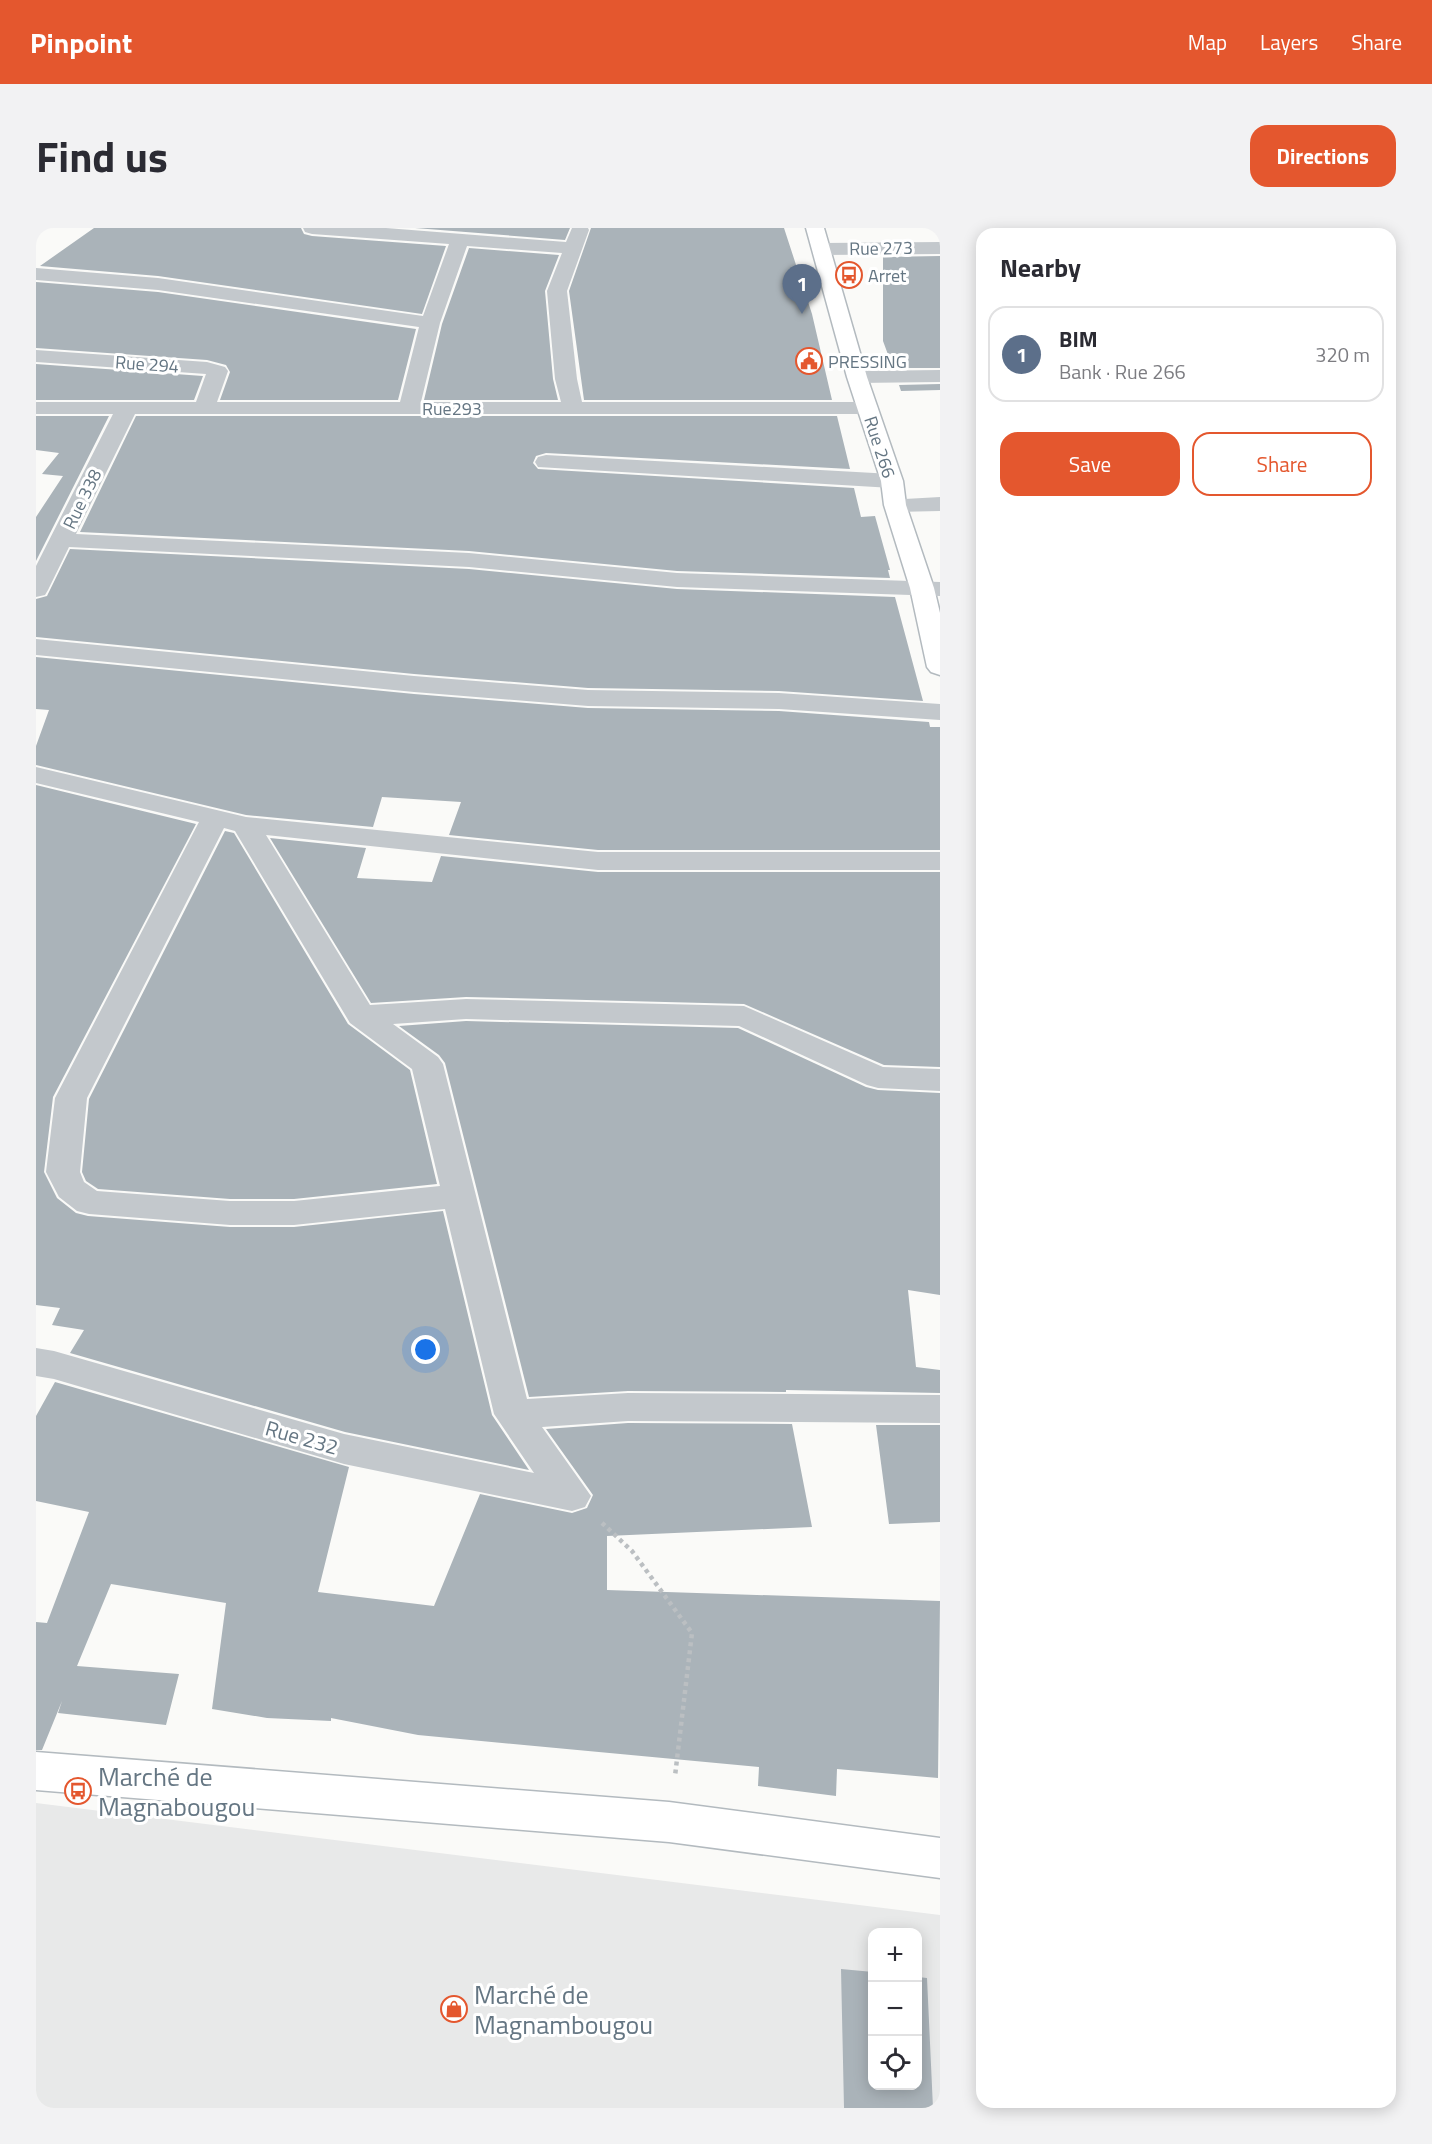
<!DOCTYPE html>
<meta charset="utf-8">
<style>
body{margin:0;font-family:"Titillium Web",sans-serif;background:#f2f2f3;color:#2b2b33}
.controls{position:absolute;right:18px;bottom:18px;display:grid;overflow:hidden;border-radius:12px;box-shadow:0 3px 15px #0003}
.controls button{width:54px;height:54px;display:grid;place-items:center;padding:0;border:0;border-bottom:2px solid #e1e1e2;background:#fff;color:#2b2b33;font:30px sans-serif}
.you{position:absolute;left:390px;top:1122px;width:21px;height:21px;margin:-15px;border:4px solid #fff;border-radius:50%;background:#1a73e8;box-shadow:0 0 0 9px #1a73e833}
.badge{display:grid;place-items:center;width:39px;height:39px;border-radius:50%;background:#e4572e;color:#fff;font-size:20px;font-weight:700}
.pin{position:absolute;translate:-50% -50px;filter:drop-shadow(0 2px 3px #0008)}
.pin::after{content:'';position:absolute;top:32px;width:21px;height:18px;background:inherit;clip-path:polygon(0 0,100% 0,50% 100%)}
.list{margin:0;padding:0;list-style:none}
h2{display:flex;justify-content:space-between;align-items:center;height:78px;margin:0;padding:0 24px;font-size:26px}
h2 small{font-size:20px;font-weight:400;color:#7c7c81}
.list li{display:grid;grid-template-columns:39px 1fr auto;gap:18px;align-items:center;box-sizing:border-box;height:96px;margin:0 12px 12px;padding:0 12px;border:2px solid #e1e1e2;border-radius:18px}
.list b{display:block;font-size:22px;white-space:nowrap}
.list p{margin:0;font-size:20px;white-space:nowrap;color:#7c7c81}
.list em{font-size:20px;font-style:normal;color:#7c7c81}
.actions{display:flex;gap:12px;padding:18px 24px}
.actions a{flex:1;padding:14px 0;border:2px solid #e4572e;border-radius:18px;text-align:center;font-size:21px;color:#e4572e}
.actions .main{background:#e4572e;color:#fff}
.icon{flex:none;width:33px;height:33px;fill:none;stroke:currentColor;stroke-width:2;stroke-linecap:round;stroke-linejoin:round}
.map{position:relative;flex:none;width:904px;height:1880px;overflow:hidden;border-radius:18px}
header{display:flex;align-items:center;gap:36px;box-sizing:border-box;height:84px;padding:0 30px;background:#e4572e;color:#fff}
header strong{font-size:28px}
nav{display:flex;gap:33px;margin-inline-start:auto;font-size:21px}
.intro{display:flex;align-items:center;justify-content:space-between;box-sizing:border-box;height:144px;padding:0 36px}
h1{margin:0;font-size:42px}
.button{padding:15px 27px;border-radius:18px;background:#e4572e;color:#fff;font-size:21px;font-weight:700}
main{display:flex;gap:36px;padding:0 36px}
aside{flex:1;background:#fff;border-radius:18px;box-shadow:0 3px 15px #0003}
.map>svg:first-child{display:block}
</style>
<header>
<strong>Pinpoint</strong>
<nav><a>Map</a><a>Layers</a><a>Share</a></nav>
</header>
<div class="intro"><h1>Find us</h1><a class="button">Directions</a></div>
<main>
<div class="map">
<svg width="904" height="1880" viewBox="0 0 904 1880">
<rect width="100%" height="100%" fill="#fafaf8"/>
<path fill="#e8e9e9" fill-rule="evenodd" d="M0,1575L904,1687V1880H0ZM836,1704H882V1858H836Z"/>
<path fill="#aab3b9" d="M58,0H265L268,6L276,8L410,18L386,86L122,48L4,38Z
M379,0H534L529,12Z
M555,0H748L776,86L796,172H548L533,63Z
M433,20L523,27L509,63L517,151L522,172H388L406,96Z
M904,28V140H857L847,113V29Z
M0,54L122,64L380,101L362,172H184L194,144L190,137L171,132L0,120Z
M0,136L167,148L158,172H0Z
M904,156V162L865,163L863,157Z
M0,188H73L0,333V289L27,248L6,246L23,225L0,222Z
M100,188H801L814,241L510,225L500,228L497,235L502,241L818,260L825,289L839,288L854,342H852L854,350L641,343L433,323L44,304Z
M34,321L433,341L641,361L859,369L887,473L743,463L552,460L378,446L0,409V371L11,368Z
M0,429L378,466L552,480L743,483L893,494L894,499H904V622H562L413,607L425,574L346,569L337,599L210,587L0,537V518L13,482L0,481Z
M0,557L160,596L17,869L8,944L21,970L40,985L52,988L194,999H258L407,983L456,1187L493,1242L309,1204L34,1125L48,1102L16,1097L24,1080L0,1077Z
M189,603L198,605L312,796L374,842L401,956L258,971H194L62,961L50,953L46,944L53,871Z
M234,610L330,620L321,650L396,654L405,628L562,644H904V839L848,837L708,776L430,769L335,775Z
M430,793L702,800L830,859L842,862L904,865V1067L872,1062L880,1139L904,1142V1165L750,1162V1164L592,1163L493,1169L409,835L403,827L363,798Z
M19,1154L313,1239L282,1364L398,1378L444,1266L536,1285L551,1280L557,1267L510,1201L592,1195L756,1196L776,1299L571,1308V1362L904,1373L902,1550L801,1541L800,1568L722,1558L723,1539L382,1507L295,1490V1493L231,1490L176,1481L190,1375L75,1356L41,1438L143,1446L130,1497L22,1485L26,1473L6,1522H0V1394L11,1395L53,1284L0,1273V1188Z
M840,1197H904V1294L853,1296Z
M805,1741L837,1744V1857H882V1749L891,1750L897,1880H808Z"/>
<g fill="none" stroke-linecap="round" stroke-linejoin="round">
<defs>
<path id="secondary" d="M770,0H788L831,149L867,253L870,277L898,360L904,385V447L895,444L891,439L874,360L848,277L845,253L811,149Z
M0,1524L633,1574L904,1610V1650L633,1614L0,1562Z"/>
</defs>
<use href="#secondary" stroke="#b3babf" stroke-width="3"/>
<path stroke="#bbbfc2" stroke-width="4.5" stroke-dasharray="4 4" stroke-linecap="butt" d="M566,1295L596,1323L656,1405L639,1548"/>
<path fill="#c3c8cc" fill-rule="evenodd" d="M267,0H350L530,14L536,0H552L553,2L531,63L541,151L546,174H831L839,175L842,180L839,185L831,186H99L40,306L433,325L641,345L904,354V368L641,359L433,339L33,319L12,362L9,367L0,369V338L77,186H0V174H160L170,146L0,134V122L171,134L189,139L192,143L181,174H364L383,99L122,62L0,52V40L122,50L387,88L413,16L276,6L269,4ZM431,18L526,25L511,63L519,151L525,174H385L404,95Z
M904,14V26L787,27L780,25L777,21L780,17L787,15Z
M904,142V154L821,155L814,153L811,149L814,145L821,143Z
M510,227L856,246L864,248L867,253L864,258L856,260L502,239L499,234L502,229Z
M904,269V283L859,284L851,282L848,277L851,272Z
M0,411L378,448L552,462L743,465L904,476V492L743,481L552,478L378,464L0,427Z
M0,539L210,589L562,624H904V642H562L230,607L334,777L430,771L708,778L847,839L904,841V863L842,860L831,857L703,798L430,791L357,796L402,829L407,836L491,1171L592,1165L904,1167V1195L592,1193L506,1199L555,1268L549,1279L536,1283L308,1236L18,1151L0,1148V1120L18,1123L308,1206L498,1245L458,1186L409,981L258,997H194L53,986L41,983L23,969L10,944L19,870L163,594L0,555ZM188,600L199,603L314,795L376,841L404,958L258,973H194L61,963L48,954L44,944L51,870Z"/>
<use href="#secondary" fill="#fff" fill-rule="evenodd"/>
</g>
<defs>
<symbol id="bus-ring" viewBox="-11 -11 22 22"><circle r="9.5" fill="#fff" stroke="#e4572e" stroke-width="1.5"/><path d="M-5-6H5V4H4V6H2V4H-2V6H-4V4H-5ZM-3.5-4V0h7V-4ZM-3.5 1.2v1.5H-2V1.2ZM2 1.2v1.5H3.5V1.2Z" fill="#e4572e"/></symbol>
<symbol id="civic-ring" viewBox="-11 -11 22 22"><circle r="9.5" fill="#fff" stroke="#e4572e" stroke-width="1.5"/><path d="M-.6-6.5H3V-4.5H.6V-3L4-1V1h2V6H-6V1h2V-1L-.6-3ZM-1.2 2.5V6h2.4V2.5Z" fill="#e4572e"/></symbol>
<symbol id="shop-ring" viewBox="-11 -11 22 22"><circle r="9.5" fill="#fff" stroke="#e4572e" stroke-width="1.5"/><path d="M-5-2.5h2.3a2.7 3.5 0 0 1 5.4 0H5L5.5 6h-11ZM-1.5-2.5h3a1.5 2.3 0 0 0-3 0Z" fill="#e4572e"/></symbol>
</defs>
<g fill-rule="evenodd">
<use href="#bus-ring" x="798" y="32" width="30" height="30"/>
<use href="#civic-ring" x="758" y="118" width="30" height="30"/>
<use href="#bus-ring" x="27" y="1548" width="30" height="30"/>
<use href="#shop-ring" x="403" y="1766" width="30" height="30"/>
</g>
<g text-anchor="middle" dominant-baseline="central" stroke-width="6" stroke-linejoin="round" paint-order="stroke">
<g font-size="18" fill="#657683" stroke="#fff">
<text transform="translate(845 20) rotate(-1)">Rue 273</text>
<text transform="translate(111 136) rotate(4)">Rue 294</text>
<text x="416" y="180">Rue293</text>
<text transform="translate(844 219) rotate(72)">Rue 266</text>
<text transform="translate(46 271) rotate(-64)">Rue 338</text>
</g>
<g font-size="18" fill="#657683" stroke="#fff" text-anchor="start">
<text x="832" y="47">Arret</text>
<text x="792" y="133">PRESSING</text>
</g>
<g font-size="21" fill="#657683" stroke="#fff">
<text transform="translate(266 1209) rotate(16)">Rue 232</text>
</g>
<g font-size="26" fill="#657683" stroke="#fff" text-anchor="start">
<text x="62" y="1548">Marché de<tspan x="62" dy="30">Magnabougou</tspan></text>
<text x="438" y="1766">Marché de<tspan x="438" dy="30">Magnambougou</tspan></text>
</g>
</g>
</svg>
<div class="controls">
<button>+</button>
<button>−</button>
<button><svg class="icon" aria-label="locate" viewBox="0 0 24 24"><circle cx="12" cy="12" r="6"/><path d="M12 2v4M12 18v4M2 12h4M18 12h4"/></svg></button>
</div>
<div class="you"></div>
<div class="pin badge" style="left:766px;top:86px;background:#5c6f8a">1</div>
</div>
<aside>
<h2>Nearby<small></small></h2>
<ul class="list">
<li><span class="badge" style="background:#5c6f8a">1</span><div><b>BIM</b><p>Bank · Rue 266</p></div><em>320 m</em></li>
</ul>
<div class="actions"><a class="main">Save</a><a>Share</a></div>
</aside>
</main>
